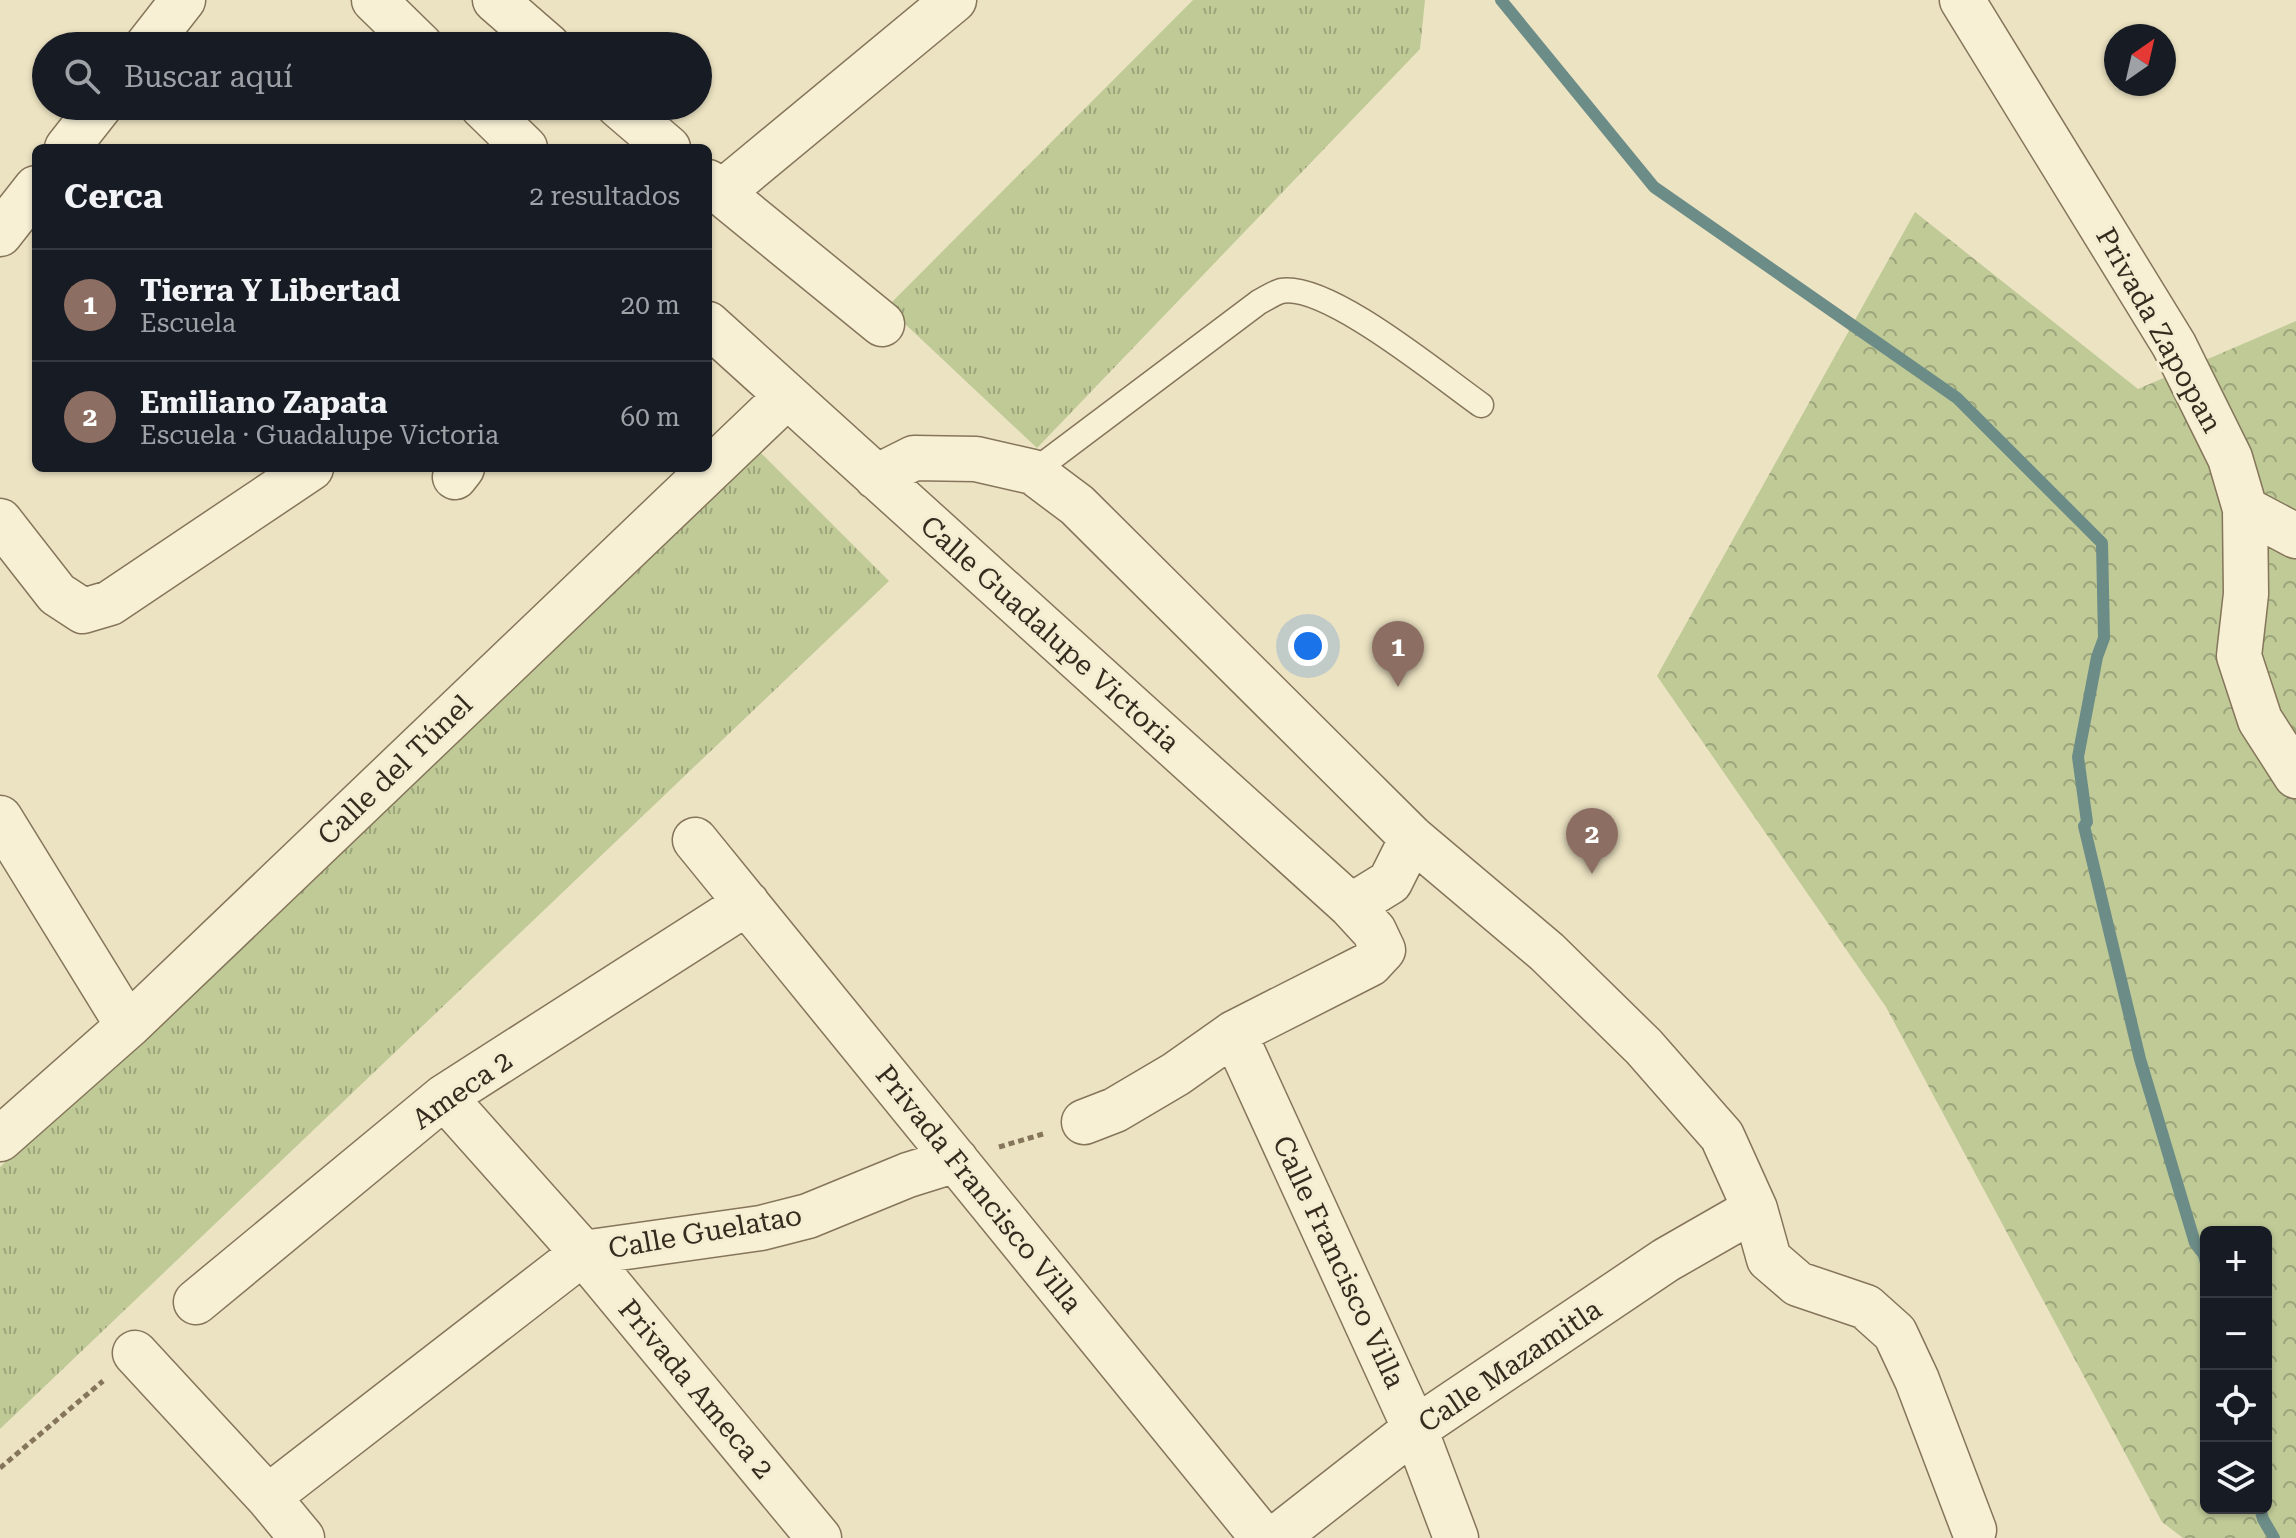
<!DOCTYPE html>
<html lang="es">
<meta charset="utf-8">
<style>
body{margin:0;font-family:"Roboto Serif",serif;background:#20242c;color:#f1f3f6}
.controls{position:absolute;right:24px;bottom:24px;display:grid;overflow:hidden;border-radius:12px;box-shadow:0 2px 6px #0004}
.controls button{width:72px;height:72px;display:grid;place-items:center;padding:0;border:0;border-bottom:2px solid #363941;background:#171b24;color:#f1f3f6;font:40px sans-serif}
.compass{position:absolute;left:2104px;top:24px;width:72px;height:72px;border-radius:50%;background:#171b24;box-shadow:0 2px 6px #0004;rotate:34deg}
.you{position:absolute;left:1308px;top:646px;width:28px;height:28px;margin:-20px;border:6px solid #fff;border-radius:50%;background:#1a73e8;box-shadow:0 0 0 12px #1a73e833}
.badge{display:grid;place-items:center;width:52px;height:52px;border-radius:50%;background:#7c3aed;color:#fff;font-size:26px;font-weight:700}
.pin{position:absolute;translate:-50% -66px;filter:drop-shadow(0 2px 4px #0008)}
.pin::after{content:'';position:absolute;top:42px;width:28px;height:24px;background:inherit;clip-path:polygon(0 0,100% 0,50% 100%)}
.list{margin:0;padding:0;list-style:none}
h2{display:flex;justify-content:space-between;align-items:center;height:104px;margin:0;padding:0 32px;font-size:34px}
h2 small{font-size:26px;font-weight:400;color:#9ea1a6}
.list li{display:grid;grid-template-columns:52px 1fr auto;gap:24px;align-items:center;box-sizing:border-box;height:112px;padding:0 32px;border-top:2px solid #363941}
.list b{display:block;font-size:30px;white-space:nowrap}
.list p{margin:0;font-size:26px;white-space:nowrap;color:#9ea1a6}
.list em{font-size:26px;font-style:normal;color:#9ea1a6}
.icon{flex:none;width:44px;height:44px;fill:none;stroke:currentColor;stroke-width:2;stroke-linecap:round;stroke-linejoin:round}
.map{position:relative;flex:none;width:2296px;height:1538px;overflow:hidden}
.search{position:absolute;background:#171b24;box-shadow:0 2px 6px #0004;left:32px;top:32px;width:680px;height:88px;display:flex;align-items:center;gap:20px;box-sizing:border-box;padding:0 28px;border-radius:44px;color:#9ea1a6;font-size:30px}
.panel{position:absolute;background:#171b24;box-shadow:0 2px 6px #0004;left:32px;top:144px;width:680px;height:328px;border-radius:12px}
.map>svg:first-child{display:block}
</style>
<div class="map">
<svg width="2296" height="1538" viewBox="0 0 2296 1538">
<defs>
<pattern id="grass-tufts" width="24" height="20" patternUnits="userSpaceOnUse" patternTransform="scale(2)"><rect width="24" height="20" fill="#bfca97"/><path d="M3 7l-1-3M5 7V3M7 7l1-3M15 17l-1-3M17 17v-4M19 17l1-3" fill="none" stroke="#9ca47b"/></pattern>
<pattern id="forest-crowns" width="20" height="18" patternUnits="userSpaceOnUse" patternTransform="scale(2)"><rect width="20" height="18" fill="#bfca97"/><path d="M2 6a3 3 0 1 1 6 0M12 15a3 3 0 1 1 6 0" fill="none" stroke="#9ca47b"/></pattern>
</defs>
<rect width="100%" height="100%" fill="#ece3c2"/>
<path fill="url(#grass-tufts)" d="M1193,0H1425L1420,49L1037,448L887,307Z
M757,449L889,581L0,1429V1167Z"/>
<path fill="url(#forest-crowns)" fill-rule="evenodd" d="M1915,212L2138,389L2296,321V1538H2183L2162,1522L1886,1007L1657,676ZM2206,1232H2266V1508H2206Z"/>
<g fill="none" stroke-linecap="round" stroke-linejoin="round">
<path stroke="#6c8c87" stroke-width="12" d="M1501,0L1654,187L1957,398L2102,543L2104,638L2097,657L2078,757L2087,822L2084,826L2140,1059L2195,1243L2204,1255L2206,1263
M2260,1508L2263,1519L2274,1538"/>
<defs>
<path id="lane" d="M1033,472L1259,302C1265,299 1274,293 1281,291C1327,282 1441,377 1481,405"/>
<path id="street" d="M374,0L421,46
M495,0L548,46
M1962,0L2174,345L2230,458L2245,509L2246,594L2239,656L2260,720L2296,776
M147,46L183,0
M482,106L525,148
M619,106L668,148
M67,148L100,106
M708,182L882,324
M721,193L954,0
M0,234L36,188
M708,324L1351,906L1374,931L1383,950L1370,964L1234,1033L1176,1074L1115,1110L1084,1122
M455,477L462,468
M876,477L914,458L976,459L1033,472L1077,505L1412,838L1547,952L1644,1047L1722,1136L1755,1209L1769,1259L1798,1284L1866,1307L1895,1333L1917,1380L1974,1530
M2245,509L2296,536
M0,521L57,594L83,611L110,603L311,468
M0,818L128,1026
M695,840L1263,1538
M1351,906L1390,882L1412,838
M1234,1033L1415,1429L1456,1538
M444,1097L583,1253L819,1538
M0,1139L128,1026L787,396
M196,1302L444,1097L747,903
M135,1353L268,1497L302,1538
M268,1497L583,1253L761,1228L808,1216L908,1175L956,1160
M1276,1538L1415,1429L1666,1260L1755,1209"/>
</defs>
<use href="#lane" stroke="#85755a" stroke-width="27"/>
<use href="#street" stroke="#85755a" stroke-width="47"/>
<path stroke="#85755a" stroke-width="5" stroke-dasharray="6 4" stroke-linecap="butt" d="M999,1147L1043,1134
M0,1468L103,1381"/>
<use href="#lane" stroke="#f7f0d5" stroke-width="24"/>
<use href="#street" stroke="#f7f0d5" stroke-width="44"/>
</g>
<g text-anchor="middle" dominant-baseline="central" stroke-width="6" stroke-linejoin="round" paint-order="stroke">
<g font-size="28" fill="#362b1e" stroke="#f4edd1">
<text transform="translate(2159 330) rotate(61)">Privada Zapopan</text>
<text transform="translate(1050 634) rotate(42)">Calle Guadalupe Victoria</text>
<text transform="translate(395 770) rotate(-44)">Calle del Túnel</text>
<text transform="translate(462 1090) rotate(-35)">Ameca 2</text>
<text transform="translate(979 1189) rotate(51)">Privada Francisco Villa</text>
<text transform="translate(705 1232) rotate(-10)">Calle Guelatao</text>
<text transform="translate(1339 1262) rotate(65)">Calle Francisco Villa</text>
<text transform="translate(1510 1366) rotate(-34)">Calle Mazamitla</text>
<text transform="translate(696 1389) rotate(50)">Privada Ameca 2</text>
</g>
</g>
</svg>
<div class="controls">
<button>+</button>
<button>−</button>
<button><svg class="icon" aria-label="locate" viewBox="0 0 24 24"><circle cx="12" cy="12" r="6"/><path d="M12 2v4M12 18v4M2 12h4M18 12h4"/></svg></button>
<button><svg class="icon" aria-label="layers" viewBox="0 0 24 24"><path d="M12 4l9 5-9 5-9-5zM3 14l9 5 9-5"/></svg></button>
</div>
<svg class="compass" viewBox="-18 -18 36 36"><path d="M0-13l5 13h-10z" fill="#e53935"/><path d="M0 13l5-13h-10z" fill="#9ea1a6"/></svg>
<div class="you"></div>
<div class="pin badge" style="left:1398px;top:687px;background:#8d6e63">1</div>
<div class="pin badge" style="left:1592px;top:874px;background:#8d6e63">2</div>
<div class="search"><svg class="icon" aria-label="search" viewBox="0 0 24 24"><circle cx="10" cy="10" r="6"/><path d="M15 15l6 6"/></svg>Buscar aquí</div>
<section class="panel">
<h2>Cerca<small>2 resultados</small></h2>
<ul class="list">
<li><span class="badge" style="background:#8d6e63">1</span><div><b>Tierra Y Libertad</b><p>Escuela</p></div><em>20 m</em></li>
<li><span class="badge" style="background:#8d6e63">2</span><div><b>Emiliano Zapata</b><p>Escuela · Guadalupe Victoria</p></div><em>60 m</em></li>
</ul>
</section>
</div>
